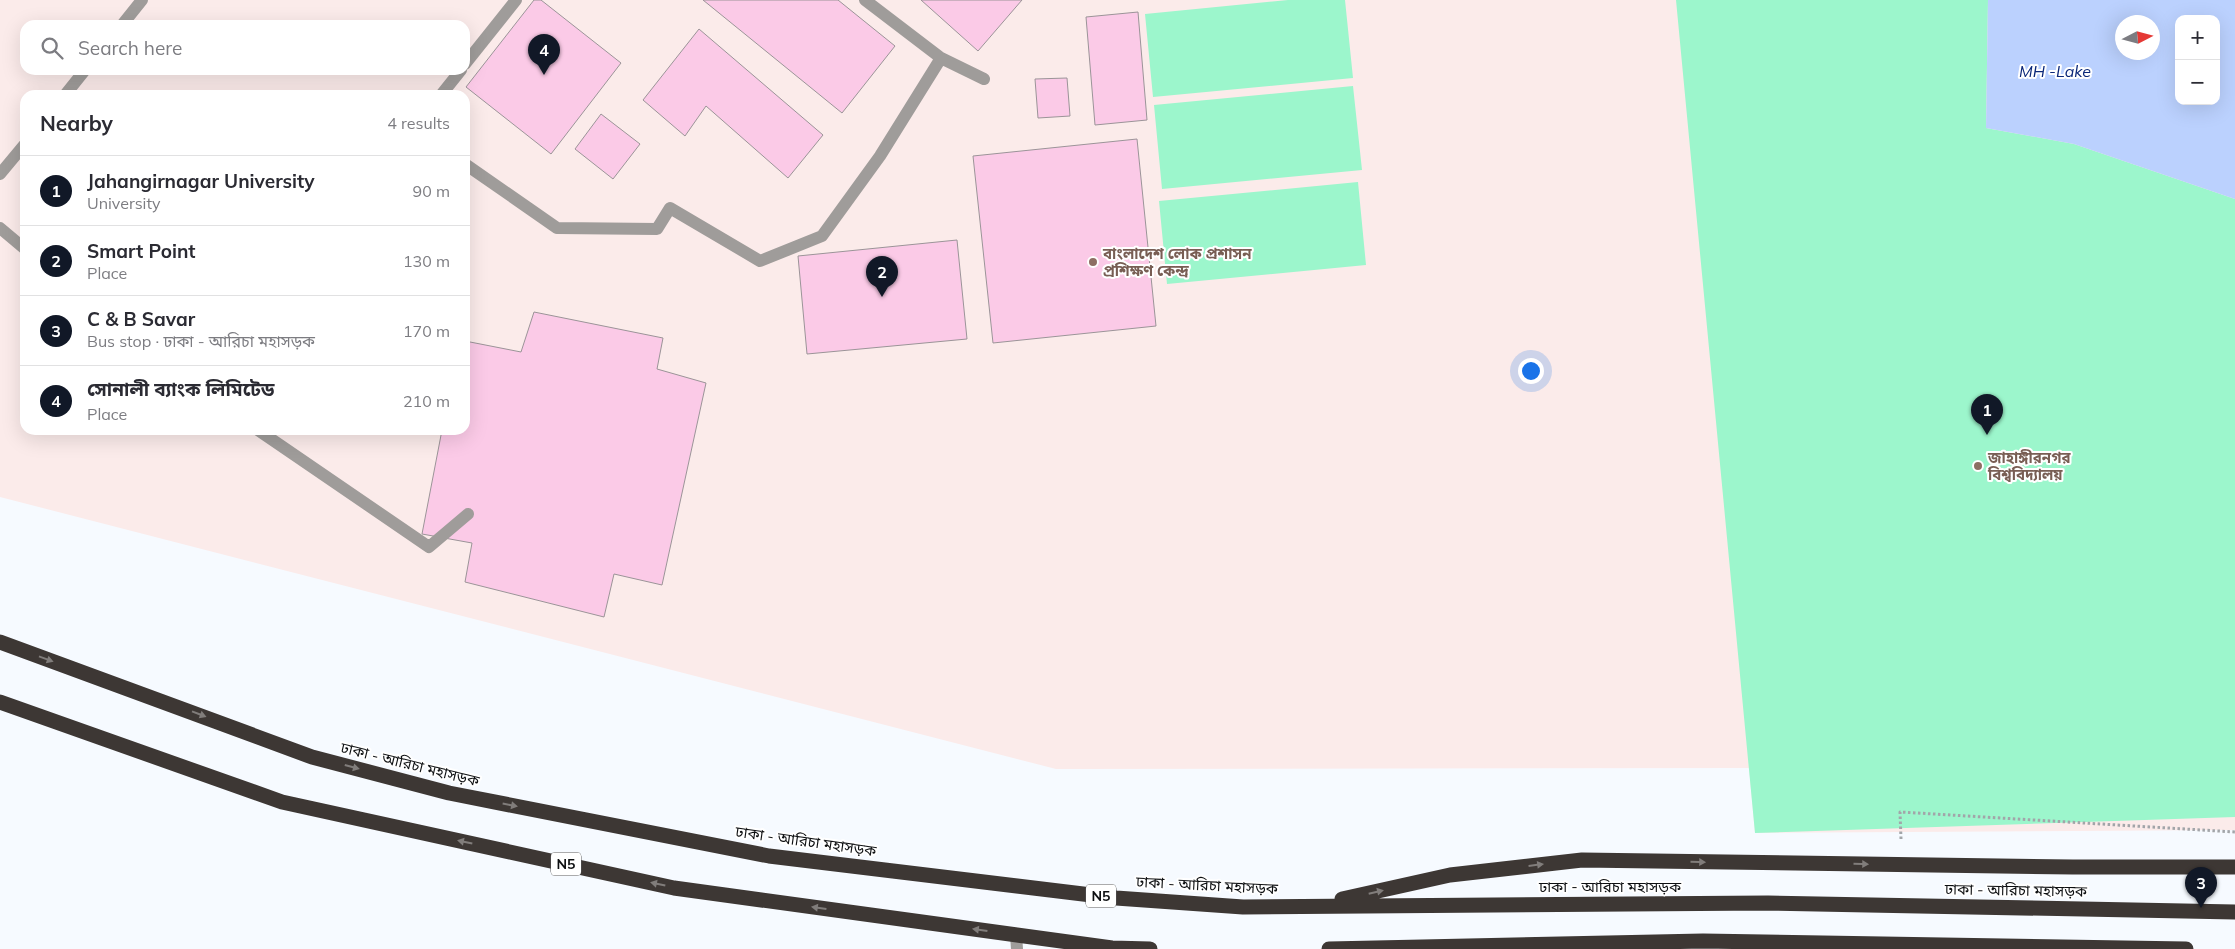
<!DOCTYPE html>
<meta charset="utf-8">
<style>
body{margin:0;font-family:Mulish,"Noto Sans Bengali",sans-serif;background:#f2f2f3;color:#2b2b33}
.controls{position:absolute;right:15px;top:15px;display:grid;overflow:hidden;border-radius:10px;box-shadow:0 5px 20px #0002}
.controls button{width:45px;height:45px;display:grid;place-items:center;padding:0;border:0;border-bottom:1px solid #e1e1e2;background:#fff;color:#2b2b33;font:25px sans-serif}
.compass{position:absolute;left:2115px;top:15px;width:45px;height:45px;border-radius:50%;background:#fff;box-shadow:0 5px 20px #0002;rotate:84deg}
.you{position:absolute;left:1530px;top:370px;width:18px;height:18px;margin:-12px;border:4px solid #fff;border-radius:50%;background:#1a73e8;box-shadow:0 0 0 8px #1a73e833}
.badge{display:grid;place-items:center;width:32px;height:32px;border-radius:50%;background:#111827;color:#fff;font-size:16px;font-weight:700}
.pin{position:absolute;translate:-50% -41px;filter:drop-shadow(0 1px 2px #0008)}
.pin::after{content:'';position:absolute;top:26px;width:18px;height:15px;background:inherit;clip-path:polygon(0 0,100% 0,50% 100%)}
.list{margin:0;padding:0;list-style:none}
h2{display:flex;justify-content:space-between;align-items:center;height:65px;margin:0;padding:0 20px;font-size:21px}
h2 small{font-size:16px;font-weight:400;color:#7c7c81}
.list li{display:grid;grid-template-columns:32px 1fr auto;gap:15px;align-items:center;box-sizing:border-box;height:70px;padding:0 20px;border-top:1px solid #e1e1e2}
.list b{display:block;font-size:19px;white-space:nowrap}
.list p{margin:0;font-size:16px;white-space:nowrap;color:#7c7c81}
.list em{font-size:16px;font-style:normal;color:#7c7c81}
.icon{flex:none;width:28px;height:28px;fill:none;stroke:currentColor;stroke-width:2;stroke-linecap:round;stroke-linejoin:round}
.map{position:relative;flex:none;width:2235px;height:949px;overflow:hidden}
.search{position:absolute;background:#fff;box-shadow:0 5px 20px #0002;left:20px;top:20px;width:450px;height:55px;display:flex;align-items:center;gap:12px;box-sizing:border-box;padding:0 18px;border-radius:15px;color:#7c7c81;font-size:19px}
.panel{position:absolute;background:#fff;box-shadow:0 5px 20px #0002;left:20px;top:90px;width:450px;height:345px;border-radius:15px}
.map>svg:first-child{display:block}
</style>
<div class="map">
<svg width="2235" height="949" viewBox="0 0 2235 949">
<rect width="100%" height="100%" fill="#f6faff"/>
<path fill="#fbebea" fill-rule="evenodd" d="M0,0H2235V830L1755,833L1749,768L1056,769L0,497ZM2179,19H2216V101H2179ZM2122,22H2152V52H2122ZM25,25H465V70H25ZM25,95H465V430H25Z"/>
<path fill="#9cf6cc" d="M1288,0H1345L1353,78L1153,97L1145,14Z
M1676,0H1988L1986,128L2074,144L2235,199V817L1755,833Z
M1353,86L1362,170L1162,189L1154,105Z
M1358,182L1366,265L1167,284L1159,201Z"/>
<path fill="#bbd1fe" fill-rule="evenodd" d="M1988,0H2235V199L2074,144L1986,128ZM2179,19H2216V101H2179ZM2122,22H2152V52H2122Z"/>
<path fill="#fbcae7" stroke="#9b9498" d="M534,0H541L621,63L551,154L466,87Z
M703,0H838L895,46L842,113Z
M921,0H1022L978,51Z
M1138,12L1147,120L1095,125L1086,17Z
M699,29L823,135L788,178L706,106L685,136L643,100Z
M1067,78L1070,116L1038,118L1035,79Z
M601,114L640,144L613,179L575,149Z
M1137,139L1156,326L993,343L973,156Z
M957,240L967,339L807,354L798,256Z
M534,312L663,338L657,369L706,383L662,585L614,574L604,617L465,582L472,543L422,534L442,430H465V341L521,352Z"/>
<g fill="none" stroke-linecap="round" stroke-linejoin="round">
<path stroke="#a2a5a9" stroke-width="3" stroke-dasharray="2.5 2.5" stroke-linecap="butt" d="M1901,839L1900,812L2235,832"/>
<path stroke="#9f9c9a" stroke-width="12" d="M865,0L941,58
M122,25L142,0
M465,64L516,0
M65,95L85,70
M441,95L461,70
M465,164L557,228L657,229L670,208L760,261L822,236L880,156L941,58L984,79
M0,174L25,144
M0,228L25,249
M258,430L429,547L468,514"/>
<path stroke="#9f9c9a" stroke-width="12" d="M1016,935L1017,949"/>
<path stroke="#3d3734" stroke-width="15" d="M0,642L312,757L449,793L769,856L1116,898L1243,907L1768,903L2235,912
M0,702L282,802L674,888L1112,948L1150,949
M1342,899L1450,875L1582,860L2073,867H2235
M1329,949L1703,941L2186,949"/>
</g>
<defs><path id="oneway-solid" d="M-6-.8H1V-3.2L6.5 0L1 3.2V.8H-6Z" transform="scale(1.25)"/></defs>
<g fill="#817d7b">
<use href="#oneway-solid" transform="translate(46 659) rotate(20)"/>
<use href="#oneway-solid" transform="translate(199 714) rotate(21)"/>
<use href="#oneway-solid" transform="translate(352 767) rotate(15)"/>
<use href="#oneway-solid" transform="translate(510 805) rotate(11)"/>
<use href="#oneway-solid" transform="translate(465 842) rotate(-168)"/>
<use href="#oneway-solid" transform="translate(1698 862) rotate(1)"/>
<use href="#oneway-solid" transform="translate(1861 864) rotate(1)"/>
<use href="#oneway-solid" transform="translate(1536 865) rotate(-7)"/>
<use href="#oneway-solid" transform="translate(658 884) rotate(-168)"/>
<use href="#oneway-solid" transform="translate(1376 892) rotate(-13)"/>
<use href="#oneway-solid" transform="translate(819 908) rotate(-172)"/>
<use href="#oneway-solid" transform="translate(980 930) rotate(-172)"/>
</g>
<g fill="#8d6e63" stroke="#fff" stroke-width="2">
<circle cx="1093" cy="262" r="5"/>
<circle cx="1978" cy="466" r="5"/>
</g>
<g text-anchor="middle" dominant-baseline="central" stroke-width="4" stroke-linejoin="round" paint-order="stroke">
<g fill="#fff" stroke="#565758" stroke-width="1">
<rect x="551" y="852.5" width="30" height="23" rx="4"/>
<rect x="1086" y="884.5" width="30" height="23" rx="4"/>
</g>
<g font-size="14" font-weight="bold" fill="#0d0f11">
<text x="566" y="864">N5</text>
<text x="1101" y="896">N5</text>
</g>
<g font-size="15" font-weight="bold" fill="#785e54" stroke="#fff" text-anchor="start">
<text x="1103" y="253">বাংলাদেশ লোক প্রশাসন<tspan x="1103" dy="17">প্রশিক্ষণ কেন্দ্র</tspan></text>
<text x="1988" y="457">জাহাঙ্গীরনগর<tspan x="1988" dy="17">বিশ্ববিদ্যালয়</tspan></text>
</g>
<g font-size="15" fill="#0d0f11" stroke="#fff">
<text transform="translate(410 764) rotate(14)">ঢাকা - আরিচা মহাসড়ক</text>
<text transform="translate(806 841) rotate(8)">ঢাকা - আরিচা মহাসড়ক</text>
<text transform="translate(1207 885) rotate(3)">ঢাকা - আরিচা মহাসড়ক</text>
<text x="1610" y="886">ঢাকা - আরিচা মহাসড়ক</text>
<text transform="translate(2016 890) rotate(1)">ঢাকা - আরিচা মহাসড়ক</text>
</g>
<g font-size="16" font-style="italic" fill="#0a2778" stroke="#fff">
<text x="2055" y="71">MH -Lake</text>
</g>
</g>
</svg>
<div class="controls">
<button>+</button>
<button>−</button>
</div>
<svg class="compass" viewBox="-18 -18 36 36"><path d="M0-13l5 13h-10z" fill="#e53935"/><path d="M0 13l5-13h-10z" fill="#7c7c81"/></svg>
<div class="you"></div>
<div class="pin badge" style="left:1987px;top:435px">1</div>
<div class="pin badge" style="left:882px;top:297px">2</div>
<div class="pin badge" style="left:2201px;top:908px">3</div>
<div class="pin badge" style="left:544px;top:75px">4</div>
<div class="search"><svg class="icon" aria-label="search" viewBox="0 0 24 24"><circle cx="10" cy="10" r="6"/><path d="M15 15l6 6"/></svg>Search here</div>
<section class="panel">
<h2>Nearby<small>4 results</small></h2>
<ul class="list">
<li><span class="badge">1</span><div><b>Jahangirnagar University</b><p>University</p></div><em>90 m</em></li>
<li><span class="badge">2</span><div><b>Smart Point</b><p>Place</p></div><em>130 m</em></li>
<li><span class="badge">3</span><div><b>C &amp; B Savar</b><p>Bus stop · ঢাকা - আরিচা মহাসড়ক</p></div><em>170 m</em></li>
<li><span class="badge">4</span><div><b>সোনালী ব্যাংক লিমিটেড</b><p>Place</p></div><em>210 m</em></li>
</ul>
</section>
</div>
